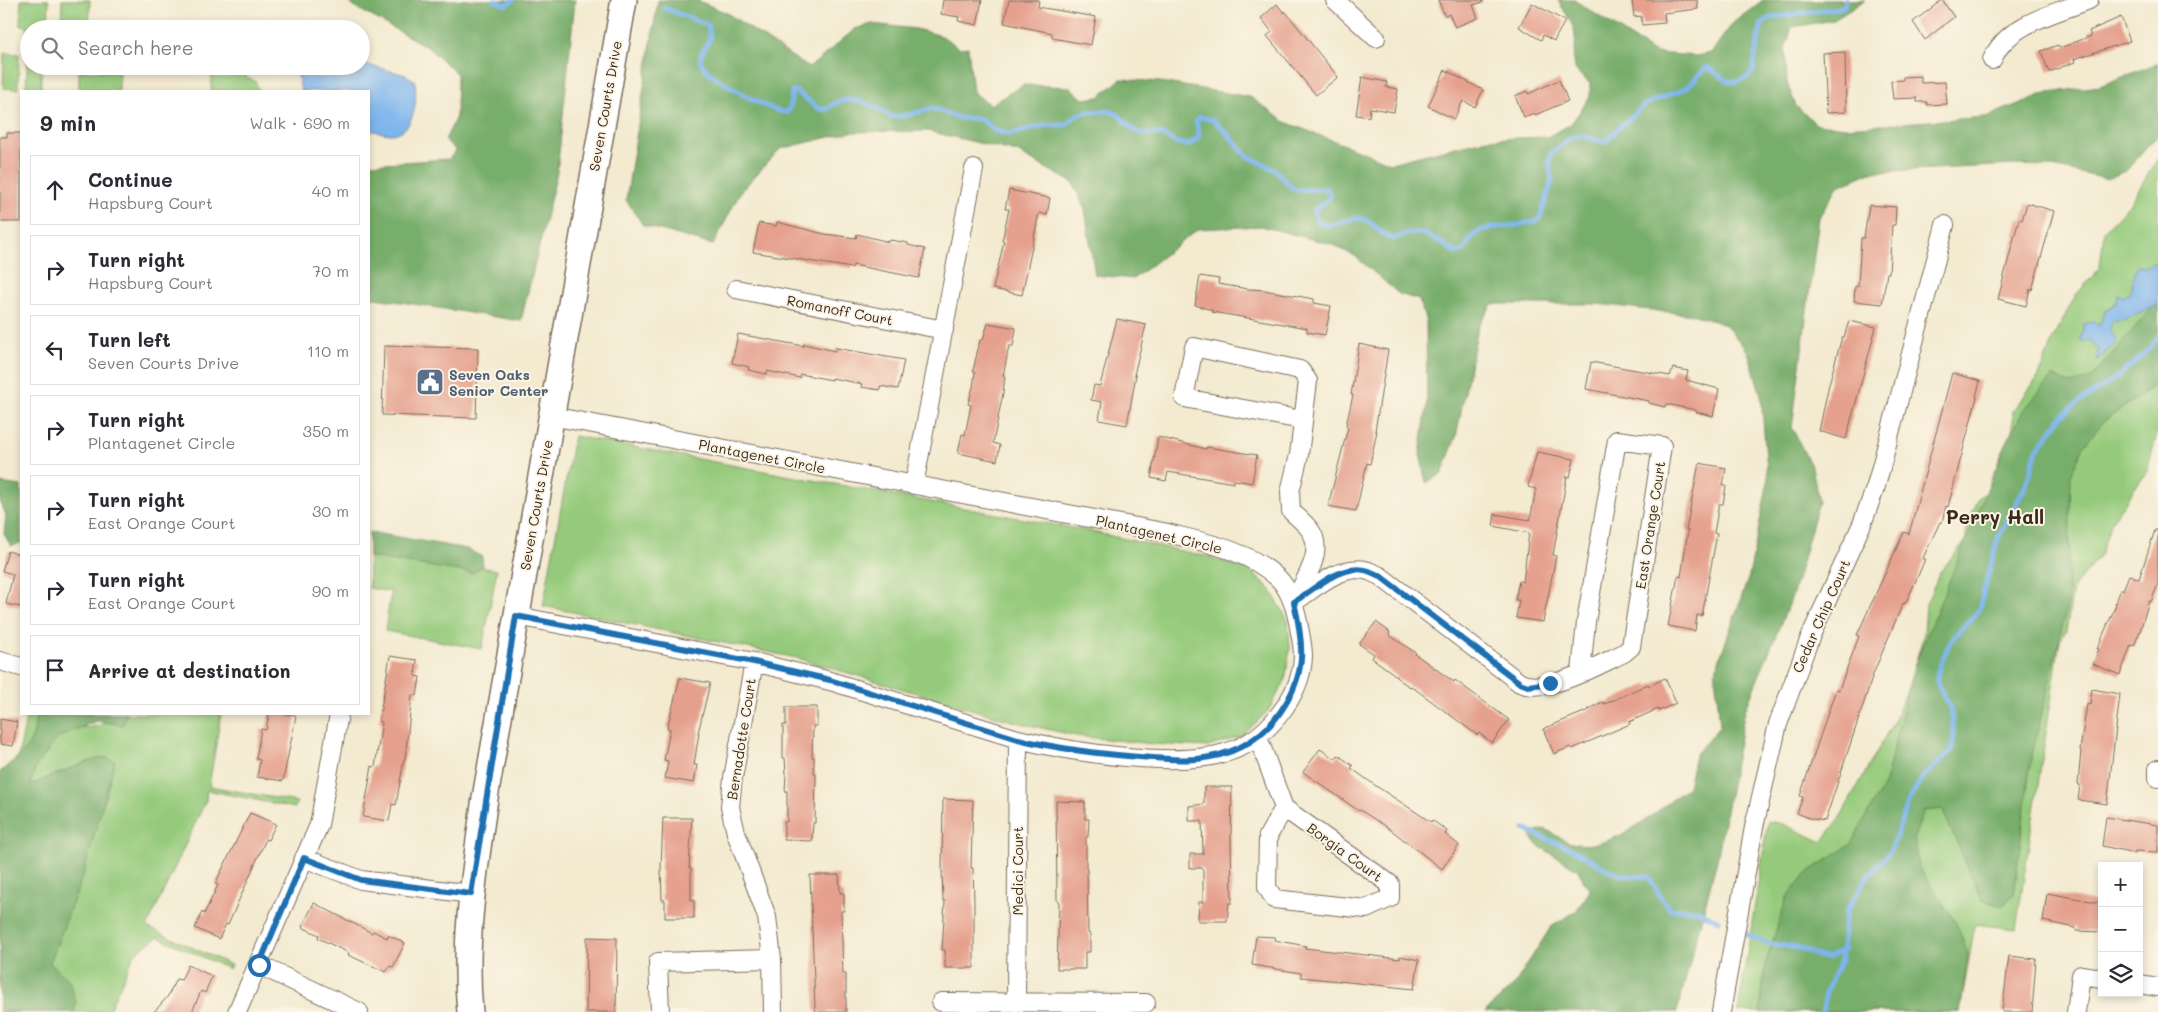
<!DOCTYPE html>
<meta charset="utf-8">
<style>
body{margin:0;font-family:Mali,sans-serif;background:#f7f7f7;color:#2b2b33}
.controls{position:absolute;right:15px;bottom:15px;display:grid;overflow:hidden;border-radius:0px;box-shadow:0 2px 8px #0003}
.controls button{width:45px;height:45px;display:grid;place-items:center;padding:0;border:0;border-bottom:1px solid #e1e1e2;background:#fff;color:#2b2b33;font:25px sans-serif}
.stop{position:absolute;width:15px;height:15px;margin:-11px;border:4px solid #1f6fb2;border-radius:50%;background:#fff}
.stop.end{background:#1f6fb2;border-color:#fff;box-shadow:0 1px 5px #0008}
.list{margin:0;padding:0;list-style:none}
h2{display:flex;justify-content:space-between;align-items:center;height:65px;margin:0;padding:0 20px;font-size:21px}
h2 small{font-size:16px;font-weight:400;color:#7c7c81}
.list li{display:grid;grid-template-columns:32px 1fr auto;gap:15px;align-items:center;box-sizing:border-box;height:70px;margin:0 10px 10px;padding:0 10px;border:1px solid #e1e1e2;border-radius:0px}
.list b{display:block;font-size:19px;white-space:nowrap}
.list p{margin:0;font-size:16px;white-space:nowrap;color:#7c7c81}
.list em{font-size:16px;font-style:normal;color:#7c7c81}
.icon{flex:none;width:28px;height:28px;fill:none;stroke:currentColor;stroke-width:2;stroke-linecap:round;stroke-linejoin:round}
.map{position:relative;flex:none;width:2158px;height:1012px;overflow:hidden}
.search{position:absolute;background:#fff;box-shadow:0 2px 8px #0003;left:20px;top:20px;width:350px;height:55px;display:flex;align-items:center;gap:12px;box-sizing:border-box;padding:0 18px;border-radius:28px;color:#7c7c81;font-size:19px}
.panel{position:absolute;background:#fff;box-shadow:0 2px 8px #0003;left:20px;top:90px;width:350px;height:625px;border-radius:0px}
.map>svg:first-child{display:block}
</style>
<div class="map">
<svg width="2158" height="1012" viewBox="0 0 2158 1012">
<rect width="100%" height="100%" fill="#fcf5e5"/>
<filter id="ink" filterUnits="userSpaceOnUse"><feTurbulence type="fractalNoise" baseFrequency=".02" numOctaves="2"/><feDisplacementMap in="SourceGraphic" scale="10" xChannelSelector="R" yChannelSelector="G"/><feConvolveMatrix kernelMatrix="1 2 1 2 8 2 1 2 1" color-interpolation-filters="sRGB"/></filter>
<filter id="wash" filterUnits="userSpaceOnUse"><feTurbulence type="fractalNoise" baseFrequency=".0096" numOctaves="4" result="noise"/><feDisplacementMap in="SourceGraphic" scale="20" xChannelSelector="R" yChannelSelector="G"/><feGaussianBlur stdDeviation="1.12" result="paint"/><feColorMatrix in="noise" values="0 0 0 0 0 0 0 0 0 0 0 0 0 0 0 0 0 1.4 0 .05"/><feComposite in="paint" operator="in"/></filter>
<g filter="url(#wash)">
<rect width="100%" height="100%" fill="#f3ead0"/>
<path fill="#95ca7c" stroke="#687a4d" d="M21,0H49L48,27L29,29V35H27V26L20,25Z
M62,0H90L89,29L61,27Z
M4,53L19,54L18,89L3,88Z
M28,54L29,66H42L41,90L26,89Z
M212,66H247L246,78L255,81L259,91H211Z
M79,71H119V91H79Z
M2158,158V430L2147,471L2111,522L2101,554L2073,588L2066,631L2060,641L2016,929L1975,924L1960,1012H1738L1768,821L1783,824L1822,842L1840,818L1896,717L1908,687L1924,634L1926,604L1940,572L1965,542L1968,521L1978,498L1999,481L2013,434V411L2039,376L2053,338L2076,295L2100,268L2104,231L2129,205Z
M574,436L1078,529L1210,557L1250,571L1270,589L1288,620L1290,648L1285,681L1268,711L1242,736L1208,747L1153,744L1077,736L1012,721L797,658L543,606Z
M369,549L497,570L482,649L385,631L391,592L369,588Z
M27,714H55C71,731 100,733 115,714H221L209,786L297,802L295,808L207,790L206,800L147,927L231,965L229,969L158,937L135,953L108,1012H0V844Z"/>
<path fill="#78ae6c" stroke="#5a6c45" d="M347,0H575L557,172L521,321L369,297V164L449,159L456,151L445,140L456,117L457,74L426,46L353,6Z
M658,0H696L727,13L809,68L855,29L872,24L916,29L942,36L959,48L968,47L973,92L990,105L1023,85L1070,87L1083,99L1099,97L1121,79L1160,82L1250,97L1285,122L1391,163L1488,139L1547,137L1571,124L1590,97V83C1562,62 1578,63 1575,36C1575,25 1563,10 1558,0H1574L1655,53L1696,56L1711,53L1733,23L1763,0H1865L1834,20L1792,27L1785,49L1787,83L1796,106L1816,124L1846,127L1986,117L2046,93L2100,86L2158,63V135L2126,171L2107,179L2048,166L2015,165L1871,172L1838,186L1819,217L1792,428L1812,468L1819,501L1793,594L1745,710L1717,860L1677,1012H1485L1514,985L1551,927L1576,911L1590,891L1577,869L1537,845L1530,834L1545,829C1553,833 1561,839 1569,842C1610,856 1658,810 1688,787L1695,755L1720,726L1715,672L1749,576L1768,481L1761,395L1748,352L1726,325L1695,315L1597,304H1492L1478,327L1456,437L1442,474L1426,483L1420,454L1427,405L1426,322L1419,300L1399,294L1355,256L1331,244L1261,226L1198,229L1133,279L1095,275L1085,209L1073,183L1017,152L928,131L851,132L780,149L741,191L713,245L643,225L626,200Z
M2158,301V383L2104,421L2084,445L2071,475L2068,602L2031,759L2014,894L2003,906L1982,900L1942,809L1924,811L1914,837L1918,866L1956,923L1968,954L1960,1012H1760L1765,965L1787,897L1807,873L1850,845L1885,783L1914,666L2005,446L2023,411L2053,376L2070,384L2090,379Z
M0,483L21,486V543L11,546L4,534L6,515L0,501Z
M369,532L467,549L482,557L483,566L472,573L369,557Z
M36,714H50V716L55,714H127L123,725L96,721L58,738L36,766L30,785L84,763L104,757L115,761L83,875L50,963L69,980L76,1003L74,1012H0V772C25,750 34,749 36,714Z"/>
<path fill="#7db5ed" stroke="#5c7086" d="M361,63L406,75L415,81C417,98 416,132 392,134C385,134 376,131 369,130V91H301L296,66H361Z
M2158,261V304L2128,318L2113,321C2108,329 2111,332 2116,338V344L2107,351L2097,362L2098,349L2089,341H2082L2080,339L2084,324L2093,322L2099,326L2105,312L2117,302L2118,294L2123,297L2129,294L2137,266L2145,267Z"/>
<g fill="none" stroke-linecap="round" stroke-linejoin="round">
<path stroke="#7db5ed" stroke-width="5" d="M494,0L506,5L513,0
M664,8L708,25L710,38L701,55L700,61C702,64 704,69 707,71C717,80 776,115 787,112L790,108L792,92L796,91L819,109H827L835,103L845,100L859,101L875,107L892,117L908,115L933,108L958,118L981,119L995,131L1010,134L1045,125H1066L1077,115L1086,112L1111,111L1118,115L1135,131L1144,134H1161L1175,142L1189,145L1198,138L1199,133L1196,120L1200,117L1213,120L1224,130L1246,155L1275,170L1291,187L1296,190L1327,189L1330,194L1329,199L1314,210C1318,239 1342,218 1358,218C1375,219 1379,237 1394,239C1420,224 1434,238 1456,253L1464,250C1468,243 1471,236 1478,232C1491,224 1522,228 1540,219L1552,180L1549,163L1551,153L1574,136H1583L1606,142L1615,131L1646,104L1686,88L1707,67L1728,81L1736,82L1747,78L1753,71L1759,34L1762,24L1769,18L1844,7L1846,0
M1524,829C1541,837 1559,843 1575,851C1606,866 1611,879 1648,876L1662,899L1670,909L1696,910L1719,921
M1746,934L1767,943L1800,948L1820,957L1828,958L1844,950
M1823,1012L1826,991L1841,960L1846,912L1868,876L1890,852L1910,798L1923,777L1952,750C1954,735 1954,715 1947,701C1943,692 1936,687 1937,676C1938,668 1947,648 1952,640C1959,628 1972,622 1979,609L1998,538L2026,485L2037,450L2062,416L2076,404L2118,377L2148,350L2158,337"/>
</g>
<g id="blocks">
<path fill="#e5a18e" d="M943,0H982L977,25L958,21L959,17L941,14Z
M1009,0H1039L1038,7L1096,17L1091,45L1052,38V33L1004,23Z
M1438,0H1482L1483,2L1473,5L1478,18L1455,27L1449,14L1445,16Z
M1632,0H1697L1698,9L1664,13L1665,23L1642,25L1641,16L1634,17Z
M1942,0L1954,17L1925,40L1913,22Z
M1532,3L1565,21L1554,41L1543,35L1541,40L1519,27Z
M1277,4L1284,13L1285,11L1338,77L1316,95L1267,36L1272,32L1261,18Z
M2121,17L2130,41L2074,59L2075,62L2049,72L2041,51L2058,45L2060,48L2091,36L2089,31Z
M1845,52L1846,112L1826,113L1823,53Z
M1445,70L1483,90L1475,107L1463,101L1454,119L1428,106Z
M1921,76V83L1945,82L1947,104L1927,105V102H1917V98L1893,99L1891,81L1903,80V77Z
M1362,77L1387,82L1386,87L1398,89L1394,112L1370,108L1369,117L1356,115Z
M1559,80L1568,101L1535,115L1534,113L1524,117L1515,96L1527,91L1528,94Z
M7,133H21V222H0V137H7Z
M1009,190L1050,198L1047,215L1039,213L1022,295L993,289L1004,241H1002L1009,209H1005Z
M2027,203L2054,211L2032,290L2030,289L2026,306L1998,299L2019,219L2022,220Z
M1869,205L1896,207L1895,225H1892L1889,273H1887L1882,304L1854,301L1855,286H1858L1861,238H1864Z
M777,222L824,234L856,238L857,234L889,242L890,240L908,243V245L925,249L919,278L853,265L852,268L753,252L759,223L776,226Z
M1200,276L1219,279L1218,284L1248,289L1264,290L1314,299V303L1331,306L1325,335L1307,332V328L1212,312V310L1195,305Z
M1117,319L1146,325L1134,375H1136L1127,425L1099,420L1102,402L1091,400L1094,385L1100,386Z
M1849,321L1876,327L1846,439L1819,431L1829,384L1842,337H1844Z
M988,323L1016,328L1013,346H1009L1003,376H1005L1003,393L993,443L1000,445L997,461L958,453L962,434L965,435L971,405L968,404L973,387L975,372L973,371L980,340H983Z
M738,334L804,346V344L835,351L836,348L904,360L898,389L880,386V390L861,387L862,384L832,378V380L800,374V378L767,371V374L748,370L749,367L732,363Z
M1359,344L1388,350L1375,431H1377L1370,464L1367,463L1356,511L1328,506L1348,427L1346,426L1353,395H1351Z
M384,346L478,348L476,418L382,415Z
M1591,362L1670,376L1673,368L1688,371L1686,380L1719,389L1713,416L1696,412V410L1666,404L1665,407L1649,403V401L1586,389Z
M1952,373L1980,381L1976,397H1977L1948,507L1946,506L1942,522H1940L1923,558L1925,559L1918,576L1905,604L1903,603L1874,672L1825,821L1812,819L1797,813L1803,797L1800,796L1836,689L1839,690L1859,636L1857,635L1904,532L1909,534Z
M1158,437L1206,449V447L1257,455L1252,483L1234,480V483L1168,472L1166,481L1151,478Z
M1537,452L1574,459L1570,477L1567,476L1553,555L1556,556L1543,622L1516,618L1519,600H1515L1519,581L1523,582L1529,533L1493,526L1495,514L1530,520L1536,489L1528,487Z
M1699,463L1726,468L1723,485L1726,486L1723,504H1719L1714,533L1717,534L1702,616L1697,615L1695,631L1668,626L1678,576L1681,577L1688,530H1686Z
M2155,530H2158V584L2151,602L2149,601L2140,631L2134,646L2131,645L2120,675L2093,664L2099,649H2097L2116,605L2115,604L2121,589L2123,590L2129,575L2139,579Z
M8,551L21,555V607L6,604L13,574L2,571Z
M1376,622L1390,632L1389,635L1416,653L1415,654L1454,682L1455,680L1509,720L1492,743L1479,733L1477,735L1411,686L1410,687L1397,678L1398,677L1372,658L1374,654L1359,644Z
M390,656L417,660L415,676L420,677L417,696L412,695L405,759H404L396,805L392,804L389,821L363,817L372,766L375,767L382,722L379,721Z
M680,678L710,683L698,733H699L694,765H697L694,783L665,778L668,761L664,760L670,729L667,728Z
M1665,678L1676,703L1659,711L1658,709L1629,722L1630,724L1572,749L1570,747L1554,754L1543,729L1589,710L1588,709L1603,702L1605,704L1648,684L1649,686Z
M2092,689L2120,694L2107,804L2078,800L2080,785L2078,784L2081,751L2080,750L2087,704L2090,705Z
M786,707H817V726H813L812,757H814V773H816L815,823H813L812,841L784,840V822H787V791H785L786,774L785,758H783V725H786Z
M269,714H293L296,716L283,781L257,777L260,760L256,759L261,729L266,730Z
M0,719L17,722L13,746L0,744Z
M1320,749L1335,759L1338,755L1353,766L1351,768L1376,786L1431,822L1432,820L1447,831L1445,834L1459,845L1442,869L1387,827L1360,810L1359,811L1303,772Z
M1204,787H1232L1231,837L1232,903H1229L1227,921H1198L1199,902H1203V871L1202,868H1190V854H1203L1202,821H1189V806L1204,804Z
M943,799L973,800L971,868H973L974,901V968H945V950H942L945,901H943L942,869Z
M1056,801L1085,802V819H1089L1088,837H1086V869H1087L1088,933L1090,934V952H1085V969H1057L1059,901H1057Z
M250,813L276,824L268,840L266,839L228,925L226,924L219,939L195,928L202,912L204,914L218,885L215,884Z
M2106,817L2158,825V852L2135,851V853L2102,846Z
M663,818H692L689,868H691V900H694V918H665V900H662L661,868Z
M810,875H839L840,893H844V911H841L843,974H846V1012H816L815,1008Z
M2047,893L2102,903V932L2076,931V928L2043,921Z
M314,903L372,933L373,931L387,938L388,935L405,943L393,967L390,966L386,972L348,955L349,953L318,938L319,935L302,927Z
M1256,936L1275,937L1274,940L1306,946L1305,948L1400,959V956L1419,960L1414,989L1301,977V973L1252,965Z
M587,937L617,938L616,1012H586Z
M2009,956L2036,959L2032,1012H2002Z
M188,965L212,976L205,993L201,991L192,1012H154L168,996L176,979L181,980Z"/>
</g>
</g>
<g filter="url(#ink)">
<use href="#blocks" fill-opacity="0" stroke="#7b6d5c" stroke-width="1"/>
<g fill="none" stroke-linecap="round" stroke-linejoin="round">
<defs>
<path id="street" d="M1335,0L1376,38
M1992,60C2007,23 2055,14 2089,0
M736,289L944,330
M914,485L974,169
M1294,602C1313,590 1340,564 1365,570C1370,571 1375,574 1380,576L1520,683C1547,695 1598,665 1624,653L1631,647L1662,446L1617,440L1586,622L1581,672
M1294,602C1303,582 1326,551 1310,530C1305,523 1297,517 1291,511L1290,492L1299,455L1308,381L1300,370L1194,347L1184,398L1302,420
M517,616L754,662L830,681L1018,739C1071,752 1176,769 1228,752C1265,741 1302,696 1303,656C1303,645 1300,633 1298,622C1295,607 1289,589 1278,578C1247,549 1202,542 1163,532L551,416
M0,661L21,667
M754,662L733,778L730,807L736,833L767,917L772,959L773,1012
M1258,737L1284,808L1390,884V898L1366,909L1274,899L1267,887L1268,836L1284,808
M2158,769V778
M304,858L361,880L471,894
M259,965L359,1012
M2139,984L2158,987
M941,1002L1146,1003
M1016,1003L1018,739
M237,1012L319,825L339,714
M660,1012L658,962L772,959
M1721,1012L1754,827L1778,724L1811,635L1862,524L1876,486L1945,225
M2076,1012L2081,975L2102,978"/>
<path id="secondary" d="M470,1012C463,940 475,869 485,798L624,0"/>
</defs>
<use href="#street" stroke="#7b6d5c" stroke-width="20"/>
<use href="#secondary" stroke="#7b6d5c" stroke-width="28"/>
<use href="#street" stroke="#fff" stroke-width="18"/>
<use href="#secondary" stroke="#fff" stroke-width="25"/>
</g>
</g>
<g fill="none" stroke-linecap="round" stroke-linejoin="round" filter="url(#ink)">
<path stroke="#1f6fb2" stroke-width="6" d="M259,965L304,858L361,880L471,894L516,616L754,662L830,680L1018,739C1062,750 1108,755 1153,758C1172,759 1192,761 1210,757C1240,752 1265,735 1281,711C1307,673 1304,645 1294,602C1313,590 1340,564 1365,570C1370,571 1375,574 1380,576L1520,683L1528,686L1550,683"/>
</g>
<defs>
<symbol id="civic-square" viewBox="-11 -11 22 22"><rect x="-9" y="-9" width="18" height="18" rx="4" fill="#5c6f8a" stroke="#fcf5e5"/><path d="M-.6-6.5H3V-4.5H.6V-3L4-1V1h2V6H-6V1h2V-1L-.6-3ZM-1.2 2.5V6h2.4V2.5Z" fill="#fff"/></symbol>
</defs>
<g fill-rule="evenodd">
<use href="#civic-square" x="414" y="366" width="32" height="32"/>
</g>
<g text-anchor="middle" dominant-baseline="central" stroke-width="4" stroke-linejoin="round" paint-order="stroke">
<g font-size="14" fill="#3b2a1e" stroke="#fcf5e5">
<text transform="translate(605 106) rotate(-80)">Seven Courts Drive</text>
<text transform="translate(840 310) rotate(11)">Romanoff Court</text>
<text transform="translate(762 456) rotate(11)">Plantagenet Circle</text>
<text transform="translate(536 505) rotate(-80)">Seven Courts Drive</text>
<text transform="translate(1650 525) rotate(-81)">East Orange Court</text>
<text transform="translate(1159 534) rotate(13)">Plantagenet Circle</text>
<text transform="translate(1821 616) rotate(-66)">Cedar Chip Court</text>
<text transform="translate(741 739) rotate(-81)">Bernadotte Court</text>
<text transform="translate(1345 852) rotate(36)">Borgia Court</text>
<text transform="translate(1017 871) rotate(-90)">Medici Court</text>
</g>
<g font-size="14" font-weight="bold" fill="#4e5e75" stroke="#fcf5e5" text-anchor="start">
<text x="449" y="374">Seven Oaks<tspan x="449" dy="16">Senior Center</tspan></text>
</g>
<g font-size="19" font-weight="bold" fill="#3b2a1e" stroke="#fcf5e5">
<text x="1995" y="516">Perry Hall</text>
</g>
</g>
</svg>
<div class="controls">
<button>+</button>
<button>−</button>
<button><svg class="icon" aria-label="layers" viewBox="0 0 24 24"><path d="M12 4l9 5-9 5-9-5zM3 14l9 5 9-5"/></svg></button>
</div>
<div class="stop" style="left:259px;top:965px"></div>
<div class="stop end" style="left:1550px;top:683px"></div>
<div class="search"><svg class="icon" aria-label="search" viewBox="0 0 24 24"><circle cx="10" cy="10" r="6"/><path d="M15 15l6 6"/></svg>Search here</div>
<section class="panel">
<h2>9 min<small>Walk · 690 m</small></h2>
<ul class="list">
<li><svg class="icon" aria-label="ahead" viewBox="0 0 24 24"><path d="M12 20V5M6 11l6-6 6 6"/></svg><div><b>Continue</b><p>Hapsburg Court</p></div><em>40 m</em></li>
<li><svg class="icon" aria-label="right" viewBox="0 0 24 24"><path d="M7 20v-9h11M14 6l5 5-5 5"/></svg><div><b>Turn right</b><p>Hapsburg Court</p></div><em>70 m</em></li>
<li><svg class="icon" aria-label="left" viewBox="0 0 24 24"><path d="M17 20v-9H6M10 6l-5 5 5 5"/></svg><div><b>Turn left</b><p>Seven Courts Drive</p></div><em>110 m</em></li>
<li><svg class="icon" aria-label="right" viewBox="0 0 24 24"><path d="M7 20v-9h11M14 6l5 5-5 5"/></svg><div><b>Turn right</b><p>Plantagenet Circle</p></div><em>350 m</em></li>
<li><svg class="icon" aria-label="right" viewBox="0 0 24 24"><path d="M7 20v-9h11M14 6l5 5-5 5"/></svg><div><b>Turn right</b><p>East Orange Court</p></div><em>30 m</em></li>
<li><svg class="icon" aria-label="right" viewBox="0 0 24 24"><path d="M7 20v-9h11M14 6l5 5-5 5"/></svg><div><b>Turn right</b><p>East Orange Court</p></div><em>90 m</em></li>
<li><svg class="icon" aria-label="arrive" viewBox="0 0 24 24"><path d="M6 21V4h12l-3 4 3 4H6"/></svg><div><b>Arrive at destination</b></div></li>
</ul>
</section>
</div>
